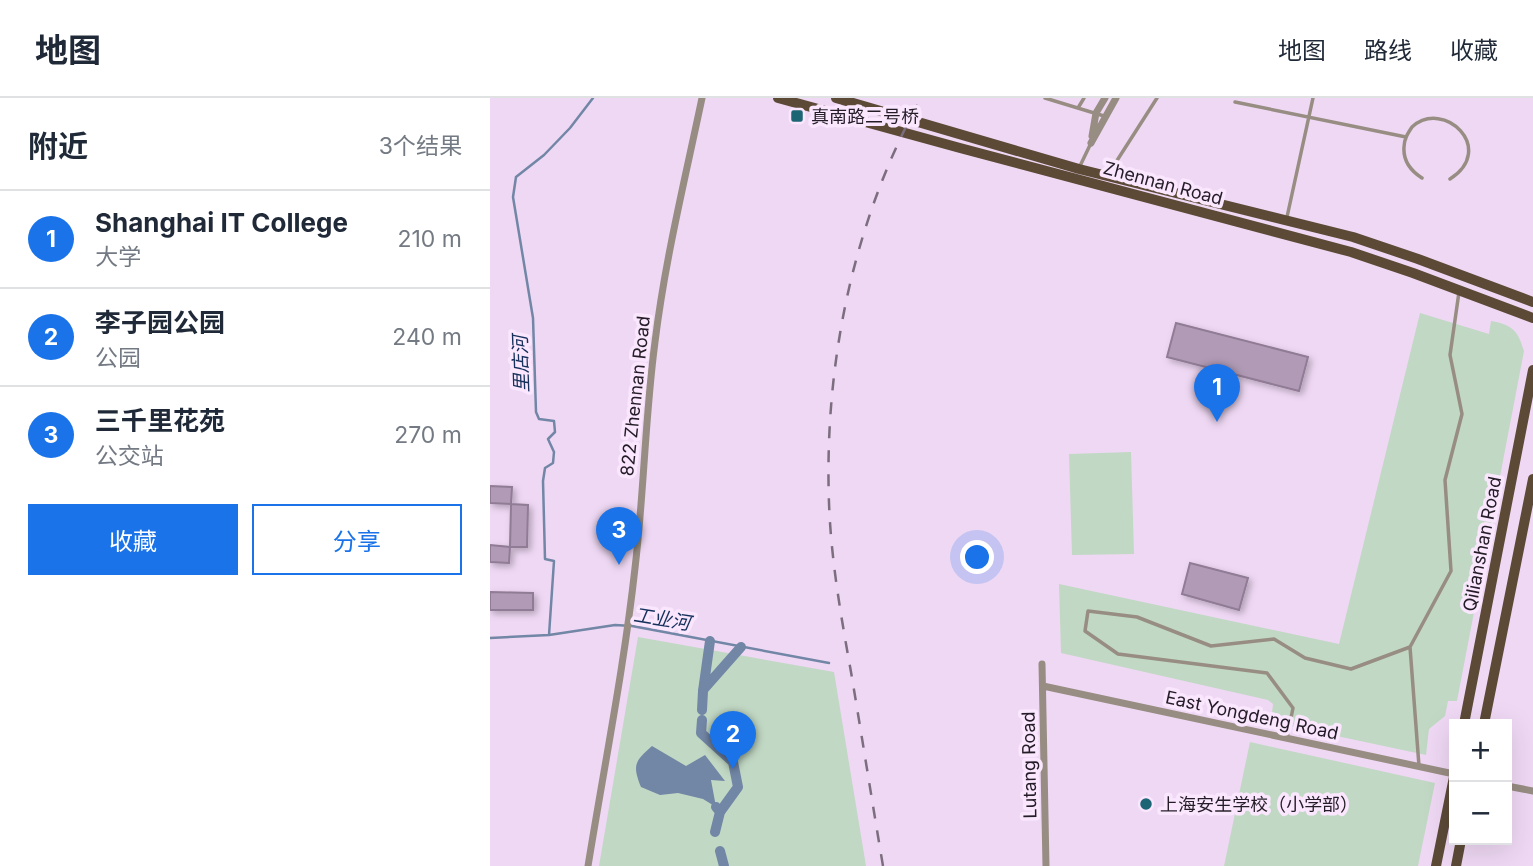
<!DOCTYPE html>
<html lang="zh">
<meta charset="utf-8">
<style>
body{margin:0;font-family:Inter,"Noto Sans SC",sans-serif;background:#f2f2f3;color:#1f2937}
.controls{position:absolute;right:21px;bottom:21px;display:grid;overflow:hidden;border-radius:0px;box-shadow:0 7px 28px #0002}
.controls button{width:63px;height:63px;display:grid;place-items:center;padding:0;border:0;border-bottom:2px solid #e0e1e3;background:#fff;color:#1f2937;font:35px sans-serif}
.you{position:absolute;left:488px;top:460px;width:24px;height:24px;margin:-18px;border:5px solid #fff;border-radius:50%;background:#1a73e8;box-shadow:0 0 0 10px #1a73e833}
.badge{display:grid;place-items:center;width:46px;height:46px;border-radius:50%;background:#1a73e8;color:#fff;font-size:23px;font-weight:700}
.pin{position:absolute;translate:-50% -58px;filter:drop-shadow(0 2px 4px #0008)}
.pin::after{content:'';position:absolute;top:37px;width:24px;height:21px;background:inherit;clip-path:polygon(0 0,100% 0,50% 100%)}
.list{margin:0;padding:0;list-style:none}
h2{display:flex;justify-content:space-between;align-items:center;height:91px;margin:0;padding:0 28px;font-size:30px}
h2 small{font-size:23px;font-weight:400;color:#747a83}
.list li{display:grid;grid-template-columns:46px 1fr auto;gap:21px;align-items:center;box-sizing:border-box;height:98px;padding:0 28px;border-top:2px solid #e0e1e3}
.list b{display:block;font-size:26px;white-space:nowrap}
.list p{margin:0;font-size:23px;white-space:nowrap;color:#747a83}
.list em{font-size:23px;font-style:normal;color:#747a83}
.actions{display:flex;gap:14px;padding:21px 28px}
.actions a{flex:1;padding:16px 0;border:2px solid #1a73e8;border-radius:0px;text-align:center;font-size:24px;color:#1a73e8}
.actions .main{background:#1a73e8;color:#fff}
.map{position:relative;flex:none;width:1043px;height:768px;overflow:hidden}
header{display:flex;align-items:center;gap:42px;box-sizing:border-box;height:98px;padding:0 35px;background:#fff;border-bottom:2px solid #e0e1e3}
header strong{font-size:33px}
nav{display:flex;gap:38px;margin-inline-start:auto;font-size:24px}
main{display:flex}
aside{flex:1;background:#fff}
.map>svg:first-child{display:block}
</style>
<header>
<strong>地图</strong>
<nav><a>地图</a><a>路线</a><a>收藏</a></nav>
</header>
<main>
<aside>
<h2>附近<small>3个结果</small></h2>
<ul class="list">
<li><span class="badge">1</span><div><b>Shanghai IT College</b><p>大学</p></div><em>210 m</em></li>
<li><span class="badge">2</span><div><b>李子园公园</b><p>公园</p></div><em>240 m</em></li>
<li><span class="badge">3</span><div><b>三千里花苑</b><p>公交站</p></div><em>270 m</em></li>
</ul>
<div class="actions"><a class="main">收藏</a><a>分享</a></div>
</aside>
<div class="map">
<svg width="1043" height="768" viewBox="0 0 1043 768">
<defs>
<filter id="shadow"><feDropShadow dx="3" dy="3" stdDeviation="3.5" flood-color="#0004"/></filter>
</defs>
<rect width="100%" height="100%" fill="#efd8f4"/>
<path fill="#c1d8c4" d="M930,215L999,236L1001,223C1023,227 1028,233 1034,253L967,603H958L955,618L939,631L936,657L781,624L783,606L778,602L571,555L569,486L849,546Z
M641,354L644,456L582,457L579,356Z
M148,539L344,574L376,768H109Z
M760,644L945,685L928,768H734Z"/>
<path fill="#7286a6" d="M162,648L196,668L215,657L235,683L221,682L226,709L213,701L188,695L170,697L151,689C142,667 145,663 162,648Z"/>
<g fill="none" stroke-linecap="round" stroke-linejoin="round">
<path stroke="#7286a6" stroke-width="2.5" d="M59,537L64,463L55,461L53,383L55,370L63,365L64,354L58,341L65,334L64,323L49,321L46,314L43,220L23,99L26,79L54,57L80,30L103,0
M0,540L59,537L125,527L142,528L339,565"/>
<path stroke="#7286a6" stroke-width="10" d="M213,592L251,549
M212,612L213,593L220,543
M212,622L211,635L243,664L248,689L230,714L226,709
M225,734L230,714
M230,753L234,768"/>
</g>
<path fill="#b09ab5" stroke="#907b95" stroke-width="2" filter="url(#shadow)" d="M686,225L818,259L809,293L677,259Z
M0,388L22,389L21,406L0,405Z
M21,406L38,407L37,449H20Z
M0,447L20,449L19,465L0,464Z
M700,465L758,480L749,512L692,496Z
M0,494L43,495V512H0Z"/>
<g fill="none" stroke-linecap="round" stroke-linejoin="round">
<path stroke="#988d83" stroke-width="3.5" d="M555,0L614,18
M745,4L916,39
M588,10L594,0
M590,68L601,45
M619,75L667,0
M932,80C921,73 913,63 914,49C914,41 918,35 922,29C954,0 1007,51 960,81
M797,119L823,0
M797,640L803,610L777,575L628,556L595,533L598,513L647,519L721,548L784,541L815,560L861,571L920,549
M929,668L920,549L961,473L955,382L972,316L960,257L969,194"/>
<path stroke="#988d83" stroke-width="7" d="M602,38L606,15L615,0
M601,45L626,0
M552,566L556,768
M553,588L964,676
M1017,688L1043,693
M98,768C114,669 134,570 145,470C154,395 155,319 165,244C175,162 195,81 212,0"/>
<path stroke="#5c4a37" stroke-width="10" d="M288,0L470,50L861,154L923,175L1043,220
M346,0L589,71L863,139L928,161L1043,204
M974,626L1043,272
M994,626L1043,381
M946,768L964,679
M966,768L971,742"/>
<path stroke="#7c6d7f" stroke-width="2.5" stroke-dasharray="12 12" stroke-linecap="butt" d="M393,768C382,703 372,639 361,574C351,518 341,462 339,405C334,266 363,123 431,0"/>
</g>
<g fill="#1d6474" stroke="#fae7fe" stroke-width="2.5">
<rect x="300" y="11" width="14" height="14" rx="3.5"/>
<circle cx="656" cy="706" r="7"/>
</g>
<g text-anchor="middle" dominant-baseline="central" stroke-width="7" stroke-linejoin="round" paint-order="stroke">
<g font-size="18" fill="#241c26" stroke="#fae7fe" text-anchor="start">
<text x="321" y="18">真南路二号桥</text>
<text x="670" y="706">上海安生学校（小学部）</text>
</g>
<g font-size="18" fill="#241c26" stroke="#fae7fe">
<text transform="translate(673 85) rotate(15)">Zhennan Road</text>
<text transform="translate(145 298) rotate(-84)">822 Zhennan Road</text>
<text transform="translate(992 446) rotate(-79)">Qilianshan Road</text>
<text transform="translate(762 617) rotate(12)">East Yongdeng Road</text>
<text transform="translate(539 667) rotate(-91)">Lutang Road</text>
</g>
<g font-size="19" font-style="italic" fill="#15305b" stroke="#fae7fe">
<text transform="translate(31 266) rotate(-92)">里店河</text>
<text transform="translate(172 521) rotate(9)">工业河</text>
</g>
</g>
</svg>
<div class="controls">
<button>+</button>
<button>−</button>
</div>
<div class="you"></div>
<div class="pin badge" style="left:727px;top:324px">1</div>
<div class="pin badge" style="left:243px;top:671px">2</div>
<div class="pin badge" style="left:129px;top:467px">3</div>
</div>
</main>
